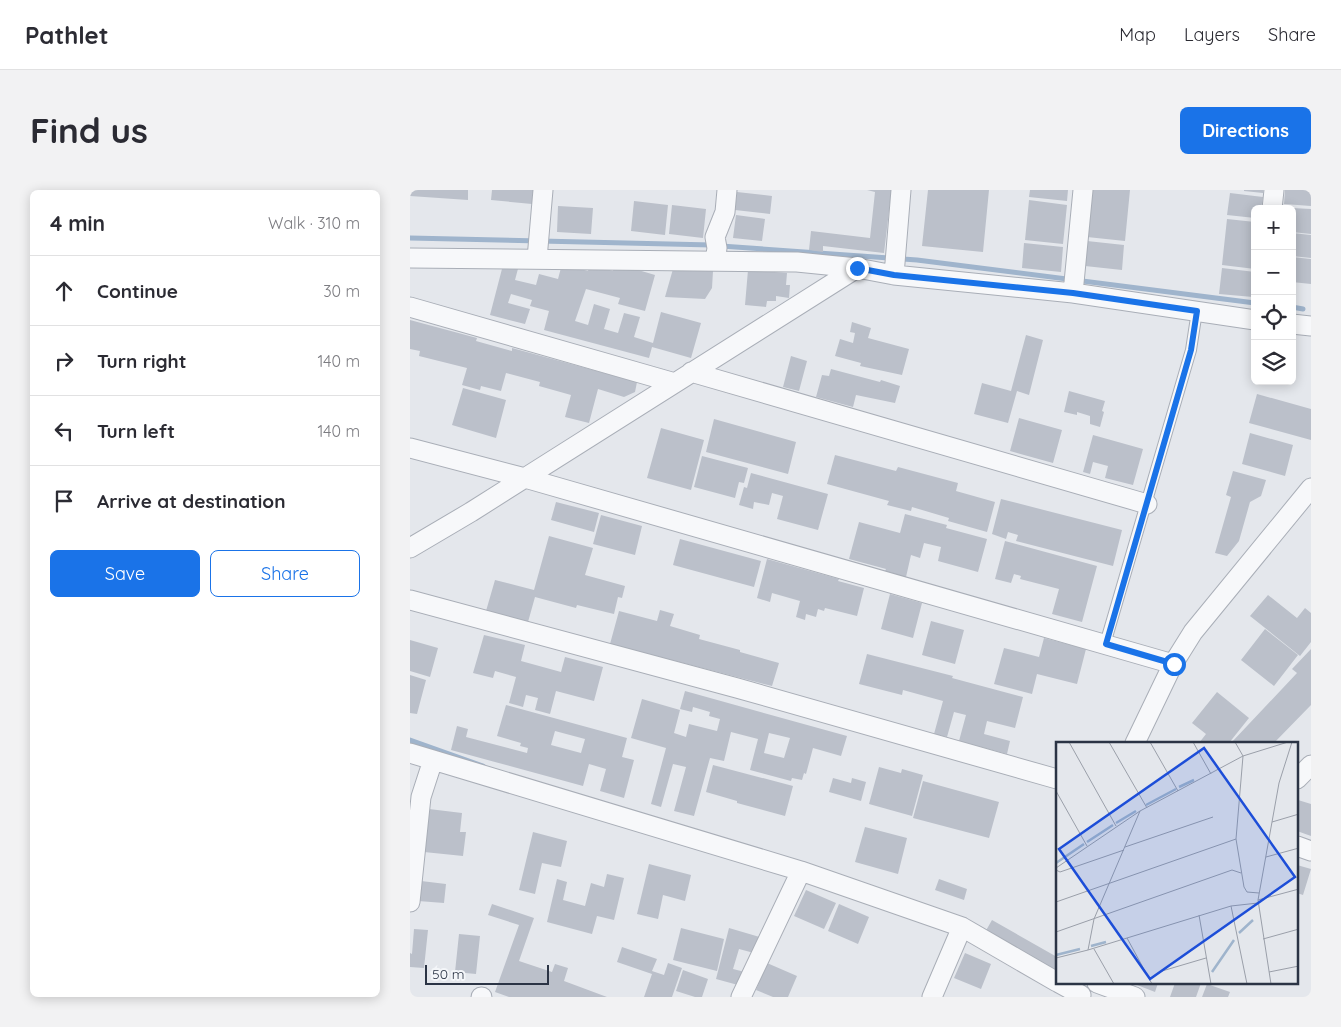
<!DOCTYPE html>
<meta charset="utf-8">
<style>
body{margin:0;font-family:Quicksand,sans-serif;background:#f2f2f3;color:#2b2b33}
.controls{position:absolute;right:15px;top:15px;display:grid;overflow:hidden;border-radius:8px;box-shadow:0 2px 12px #0003}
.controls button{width:45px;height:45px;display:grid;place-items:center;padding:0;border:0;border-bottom:1px solid #e1e1e2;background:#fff;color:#2b2b33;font:25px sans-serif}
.scale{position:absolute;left:15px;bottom:12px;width:124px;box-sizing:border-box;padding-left:5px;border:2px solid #2b3445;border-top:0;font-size:14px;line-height:18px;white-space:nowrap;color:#2b3445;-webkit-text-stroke:4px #f4f6f9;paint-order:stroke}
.stop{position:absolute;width:15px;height:15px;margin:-11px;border:4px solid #1a73e8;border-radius:50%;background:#fff}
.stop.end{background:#1a73e8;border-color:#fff;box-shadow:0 1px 5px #0008}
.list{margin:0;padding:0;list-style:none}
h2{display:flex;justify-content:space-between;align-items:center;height:65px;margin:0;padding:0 20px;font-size:21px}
h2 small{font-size:16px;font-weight:400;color:#7c7c81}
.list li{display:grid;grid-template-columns:32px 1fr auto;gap:15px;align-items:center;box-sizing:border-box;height:70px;padding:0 20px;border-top:1px solid #e1e1e2}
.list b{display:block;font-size:19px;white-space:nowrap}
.list em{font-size:16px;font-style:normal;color:#7c7c81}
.actions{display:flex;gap:10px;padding:15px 20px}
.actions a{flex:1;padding:11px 0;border:1px solid #1a73e8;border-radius:8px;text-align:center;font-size:18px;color:#1a73e8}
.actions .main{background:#1a73e8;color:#fff}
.icon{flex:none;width:28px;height:28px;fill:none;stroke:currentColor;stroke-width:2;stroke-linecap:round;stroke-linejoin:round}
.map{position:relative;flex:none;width:901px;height:807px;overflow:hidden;border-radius:8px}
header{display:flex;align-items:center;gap:30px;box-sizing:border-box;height:70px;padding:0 25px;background:#fff;border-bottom:1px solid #e1e1e2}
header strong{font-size:24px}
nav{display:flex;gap:28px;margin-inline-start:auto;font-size:18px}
.intro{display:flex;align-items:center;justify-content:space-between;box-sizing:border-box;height:120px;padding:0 30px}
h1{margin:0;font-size:35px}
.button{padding:12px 22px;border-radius:8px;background:#1a73e8;color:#fff;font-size:18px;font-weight:700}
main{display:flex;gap:30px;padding:0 30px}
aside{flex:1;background:#fff;border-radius:8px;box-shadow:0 2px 12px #0003}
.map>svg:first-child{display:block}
</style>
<header>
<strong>Pathlet</strong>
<nav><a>Map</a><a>Layers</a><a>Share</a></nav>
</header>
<div class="intro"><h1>Find us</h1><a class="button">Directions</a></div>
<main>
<aside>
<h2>4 min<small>Walk · 310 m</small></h2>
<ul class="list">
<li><svg class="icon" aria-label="ahead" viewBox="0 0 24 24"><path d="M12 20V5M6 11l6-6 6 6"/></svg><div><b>Continue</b></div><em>30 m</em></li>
<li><svg class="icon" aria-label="right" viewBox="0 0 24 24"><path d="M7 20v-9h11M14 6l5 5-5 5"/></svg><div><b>Turn right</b></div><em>140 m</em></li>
<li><svg class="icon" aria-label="left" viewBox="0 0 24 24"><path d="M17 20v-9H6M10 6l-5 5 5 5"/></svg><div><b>Turn left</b></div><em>140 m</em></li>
<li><svg class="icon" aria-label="arrive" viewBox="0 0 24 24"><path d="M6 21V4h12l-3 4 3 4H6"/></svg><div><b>Arrive at destination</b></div></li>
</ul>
<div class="actions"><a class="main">Save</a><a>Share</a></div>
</aside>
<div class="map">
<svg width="901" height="807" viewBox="0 0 901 807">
<rect width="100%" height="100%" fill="#e4e7ec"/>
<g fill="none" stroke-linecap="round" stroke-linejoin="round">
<path stroke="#9fb4cc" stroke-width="5" d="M0,48L302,55
M311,56L507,70L845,113
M882,117L893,119
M0,550L73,576"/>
</g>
<path fill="#bbc0ca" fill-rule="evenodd" d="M1,0H58V10L0,6Z
M82,0H123L122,14L81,10Z
M457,0H486V5L481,4L474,63L413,56V62L399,60L401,41L460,48L465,2Z
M518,0H579L573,62L512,56Z
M620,0H658L657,11L619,7Z
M682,0H720L715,51L677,47Z
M834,0H853V3L834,1Z
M875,0H901V16L874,14Z
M327,2L362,6L360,24L325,20Z
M820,3L853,7L851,19H845V28L817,25Z
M619,10L657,15L653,54L615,50Z
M224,11L258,15L255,45L221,41Z
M262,15L296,19L293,48L259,44Z
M148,16L183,18L181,44L147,42Z
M882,18L901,19V44L882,42Z
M326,25L355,29L352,51L323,48Z
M817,29L845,32V79L812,75Z
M882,43L901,45V68L882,66Z
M677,51L714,55L712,80L675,76Z
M614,53L653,57L651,82L612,78Z
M882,67L901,69V94L882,92Z
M152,74L178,81L179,77L192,80V78L203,81L204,77L217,80L218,77L245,85L235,121L208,114L210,108L176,99L165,131L178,135L184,114L200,119L194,139L208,143L214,123L230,127L224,147L243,153L251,122L291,133L281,168L242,157L239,168L134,140L139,121L120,116L122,110L101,104L98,113L120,119L115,134L80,125L93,75H109L105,90L126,95L129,84L148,89Z
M812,78L845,82L843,107L809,104Z
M263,79L303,81L302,98L295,109L255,107Z
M338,80L377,83L376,95H380L379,108L366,106V111H357L356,117L335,115Z
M0,130L67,148L66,151L102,161V158L227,192L225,202L214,207L188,199L179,233L155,227L161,205L129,196L130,192L96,183L91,201L71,196L70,200L52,195L57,178L9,166L10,161L0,159Z
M442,132L461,138L458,148L499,159L492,185L450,176L451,173L425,166L430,149L443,153L445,143L440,142Z
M616,145L633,150L619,205L607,201L598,233L564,224L572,193L601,201Z
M381,166L397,171L389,201L373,197Z
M421,179L470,192L471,190L490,196L485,213L446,205L443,217L406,207L412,185L419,186Z
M53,198L96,210L86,248L42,235Z
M659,201L695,211L692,221L694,222L690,237L680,234V226L667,222V225L654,222Z
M847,204L901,219V250L839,233Z
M609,228L652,240L643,273L600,261Z
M304,229L386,252L378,284L296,262Z
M251,238L294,250L281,300L237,288Z
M840,243L883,255L875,286L832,274Z
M683,245L733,259L723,295L695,288L698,276L683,272L680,284L673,282Z
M425,265L486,281L488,277L548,293L546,301L585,312L577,342L538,331L539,328L502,317L501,321L477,315L479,311L417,294Z
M292,266L338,278L334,293L329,292L325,308L284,297Z
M823,281L856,290L851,306L840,312L829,351L817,366L805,363L821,307L816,305Z
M341,283L418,304L408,340L367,329L373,306L362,303L359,315L344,312L343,319L329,315L334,297L337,298Z
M591,309L712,340L703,376L606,351L608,345L598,342L596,349L582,344Z
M146,312L189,323L184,342L141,330Z
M495,324L537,335L536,338L577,349L568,382L528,371L531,357L514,353L510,368L501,365L496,387L475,381L476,379L439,369L449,332L490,343Z
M191,325L232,336L225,365L183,354Z
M139,346L183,358L175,385L215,396L212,408L208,407L204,424L167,415L166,418L125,407L118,432L76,421L85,390L124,400Z
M270,349L351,371L344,397L263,375Z
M595,351L687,376L672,432L642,424L649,399L610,389L611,386L604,384L601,393L585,389Z
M357,369L429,389L428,391L454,398L447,426L415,418L414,421L408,419L406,427L396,424L395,430L386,427L390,411L362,403L360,412L347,408Z
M480,404L512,413L503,448L471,439Z
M858,405L887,428L895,418L901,423V452L890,466L840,426Z
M250,420L264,424L260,436L290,445L289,449L330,460V462L369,473L362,496L200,454L209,421L247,431Z
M521,431L554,440L545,474L512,465Z
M855,439L888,465L864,496L831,470Z
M74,445L115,455L111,471L151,482L155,467L193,477L184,511L146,501L140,524L125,520L128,508L116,505L113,517L99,513L106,487L85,481L83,488L63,483Z
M634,448L676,459L667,494L627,484L622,504L584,494L594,458L629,467Z
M0,450L28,458L20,487L0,481Z
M901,459V515L864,553H821L887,483L882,479Z
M457,464L543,486L542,488L613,507L605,538L577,531L574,544L600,551L597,564L549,551L556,525L544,522L537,547L524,544L533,511L493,500L492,505L449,494Z
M0,485L16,490L7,524L0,523Z
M275,501L437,546L431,566L403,558L396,584L394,583L392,590L382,588L381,591L340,580L348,549L321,542L314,571L300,568L284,626L264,621L276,577L263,574L251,617L241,614L256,558L221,548L232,509L270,520L264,543L276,547L279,534L307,541L310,529L299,526L300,522L283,517L282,522L270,519ZM359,543L380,548L374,568L354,563Z
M807,502L839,528L819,553H789L796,544L782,533Z
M96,515L217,548L212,567L224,570L214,608L190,601L196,579L179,574L173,596L41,560L47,536L58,539L56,547L117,563L118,558L110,556L111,553L87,546ZM145,541L175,549L171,563L141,555Z
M303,575L383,596L375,626L327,613V611L296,602Z
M469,577L491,583L492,579L513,585L502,626L459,614Z
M423,588L441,593L442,588L456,592L451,611L419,602Z
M513,591L589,612L579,648L503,628Z
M888,610L901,614V646L887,641Z
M19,619L52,623L50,642H56L53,666L14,662Z
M455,637L497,648L488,684L445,672Z
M123,642L157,651L151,677L132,673L125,704L109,700Z
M239,674L281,685L275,711L253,705L248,729L227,724Z
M887,675L901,679L893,705L887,703Z
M197,684L214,688L204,730L187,726L182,744L137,732L147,689L157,692L153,710L175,716L181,693L194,697Z
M529,689L557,699L554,710L525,700Z
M11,691L36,694L34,713L8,711Z
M396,700L426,713L414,739L384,726Z
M82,714L124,728L109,771L142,782L145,774L158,778L154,791L197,807H99L85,802L109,735L78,725Z
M429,714L459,727L448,754L418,741Z
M582,730L647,767V785L574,744Z
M271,738L314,749L307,781L263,770Z
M319,738L353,748L344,763L329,759L323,779L335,782L328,795L306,789Z
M4,739L18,740L14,778L0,777V763L2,764Z
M49,744L70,746L66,784L45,782Z
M212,757L247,769L242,781L254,785L258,773L272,778L262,807H234L242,784L207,772Z
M555,763L581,774L571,799L544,788Z
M357,773L387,786L378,807H363L346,800Z
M273,780L298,789L292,807H285L266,801Z
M722,793H748L745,802Z
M765,793H791L786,807H760Z
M797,794L820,802L818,807H792Z"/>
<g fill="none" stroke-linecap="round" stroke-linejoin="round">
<defs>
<path id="lane" d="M695,454L781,160L787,121"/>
<path id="street" d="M862,19L864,0
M0,68L387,72L447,78L484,85L663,103L845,130
M127,69L133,0
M305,71L307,58L305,47L315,22L317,0
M484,85L491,0
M663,103L673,0
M0,117L265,193
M882,134L901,136
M281,182L737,314
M0,258L115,288L763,474
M0,358L61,322L447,78
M0,410L327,498L647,589
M725,553L763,474L783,442L901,298
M0,563L391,681L552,737L647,792
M887,589L901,575
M887,656L901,661
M0,712L11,607L23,570
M649,793L671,805
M687,793L725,807
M71,807H72
M331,807L391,681
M522,807L552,737"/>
</defs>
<use href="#lane" stroke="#a9aeb7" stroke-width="12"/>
<use href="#street" stroke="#a9aeb7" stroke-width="21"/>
<use href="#lane" stroke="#f7f8fa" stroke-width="10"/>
<use href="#street" stroke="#f7f8fa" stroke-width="19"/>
</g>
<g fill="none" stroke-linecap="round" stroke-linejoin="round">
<path stroke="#1a73e8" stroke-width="6" d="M447,78L484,85L663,103L787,121L781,160L696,454L764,474"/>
</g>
<g transform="translate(646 552)">
<rect width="242" height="242" fill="#e4e7ec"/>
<path fill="none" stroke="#9fb4cc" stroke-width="2.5" d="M123,45L138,38M90,63L120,47M60,81L80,69M31,100L57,83M0,121L28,102M183,191L197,178M35,204L50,200M0,213L24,207M156,230L178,198"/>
<path fill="none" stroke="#9a9fa9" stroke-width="1" d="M13,0L60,84M53,0L91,66M94,0L122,49M137,0L155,32M179,0L187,14L180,97L188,145L191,150L203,151M0,49L31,104M84,69L38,177L32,208L175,164L202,161M216,80L243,72M69,105L157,75M210,115L243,106M0,126L84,69L187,14L232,0M0,128L4,130L68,108M202,158L243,147M0,160L180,97M175,164L191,242M143,173L155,242M0,190L176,128L185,131M71,196L96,242M207,197L243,187M38,207L58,242M0,216L32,208M106,229L150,216M213,230L243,224M215,242L202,158L223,41L236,0"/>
<path fill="#1d4ed8" fill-opacity="0.15" stroke="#1d4ed8" stroke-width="2.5" d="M148,6L239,135L94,237L3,107Z"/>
<rect width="242" height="242" fill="none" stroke="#2b3445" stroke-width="2.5"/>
</g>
</svg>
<div class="controls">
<button>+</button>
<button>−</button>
<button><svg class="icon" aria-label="locate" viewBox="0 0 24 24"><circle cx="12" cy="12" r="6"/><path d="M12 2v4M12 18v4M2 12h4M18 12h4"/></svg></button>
<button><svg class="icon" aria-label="layers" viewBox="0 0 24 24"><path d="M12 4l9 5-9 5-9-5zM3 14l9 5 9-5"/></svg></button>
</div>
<div class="scale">50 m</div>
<div class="stop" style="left:764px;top:474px"></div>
<div class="stop end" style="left:447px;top:78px"></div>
</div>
</main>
